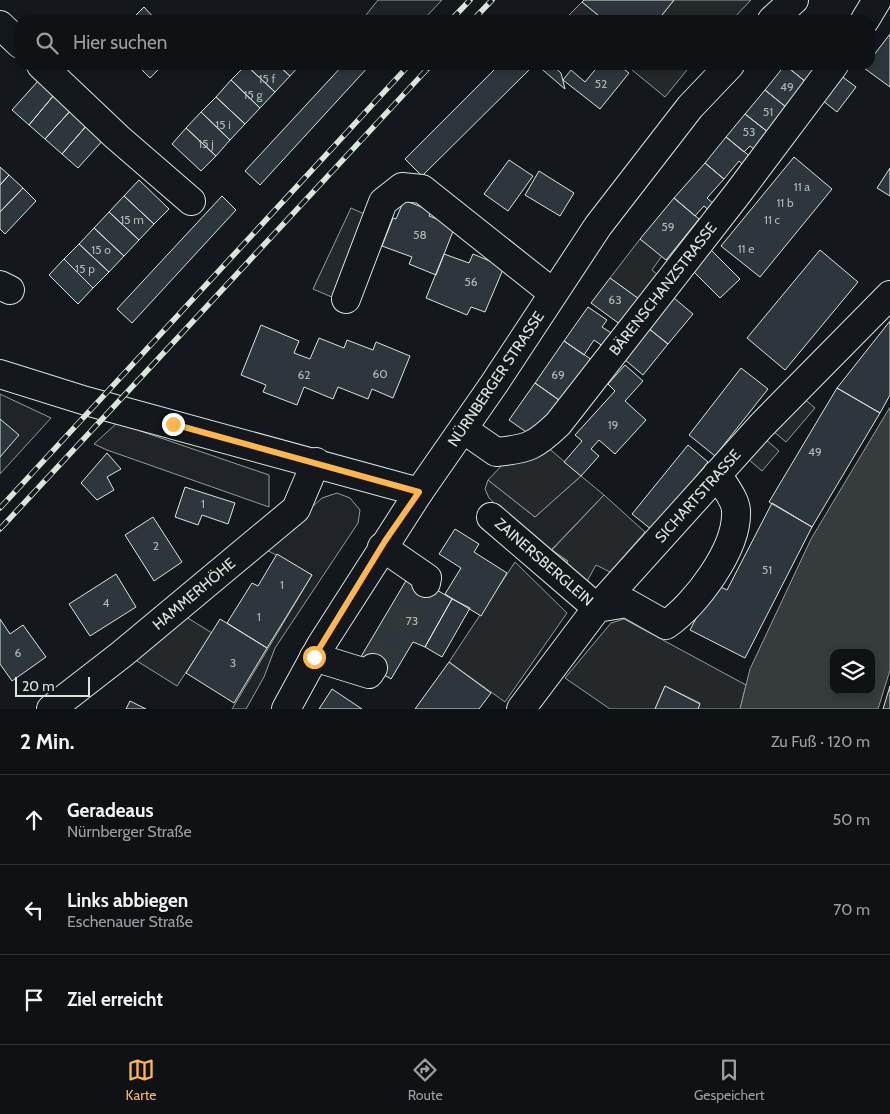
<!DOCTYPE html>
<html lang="de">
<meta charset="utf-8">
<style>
body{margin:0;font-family:Cabin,sans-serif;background:#181b1e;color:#f1f3f6}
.controls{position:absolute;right:15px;bottom:15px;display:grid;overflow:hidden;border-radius:10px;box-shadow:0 2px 8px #0003}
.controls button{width:45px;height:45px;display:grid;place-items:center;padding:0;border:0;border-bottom:1px solid #2f3234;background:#0f1215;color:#f1f3f6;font:25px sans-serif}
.scale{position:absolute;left:15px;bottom:12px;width:75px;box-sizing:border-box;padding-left:5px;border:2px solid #d8e6dc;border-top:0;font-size:14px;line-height:18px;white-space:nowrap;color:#d8e6dc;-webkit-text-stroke:4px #14181c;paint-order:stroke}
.stop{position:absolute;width:15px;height:15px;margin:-11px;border:4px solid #ffb74d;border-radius:50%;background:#fff}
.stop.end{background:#ffb74d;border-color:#fff;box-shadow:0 1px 5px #0008}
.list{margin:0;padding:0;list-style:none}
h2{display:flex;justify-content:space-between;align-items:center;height:65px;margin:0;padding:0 20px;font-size:21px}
h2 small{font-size:16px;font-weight:400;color:#9b9ea0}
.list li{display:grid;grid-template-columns:32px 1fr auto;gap:15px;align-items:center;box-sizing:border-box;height:90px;padding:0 20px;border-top:1px solid #2f3234}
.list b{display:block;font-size:19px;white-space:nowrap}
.list p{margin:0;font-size:16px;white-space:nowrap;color:#9b9ea0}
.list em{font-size:16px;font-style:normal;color:#9b9ea0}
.icon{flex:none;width:28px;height:28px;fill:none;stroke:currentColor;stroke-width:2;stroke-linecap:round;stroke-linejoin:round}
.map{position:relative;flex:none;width:890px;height:709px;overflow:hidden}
.search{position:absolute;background:#0f1215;box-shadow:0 2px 8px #0003;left:15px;right:15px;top:15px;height:55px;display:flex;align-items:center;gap:12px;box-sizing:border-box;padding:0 18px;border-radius:15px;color:#9b9ea0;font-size:19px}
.sheet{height:335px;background:#0f1215}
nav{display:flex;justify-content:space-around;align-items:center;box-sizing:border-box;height:70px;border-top:1px solid #2f3234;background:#0f1215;font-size:14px;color:#9b9ea0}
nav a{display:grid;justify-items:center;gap:2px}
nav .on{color:#ffb74d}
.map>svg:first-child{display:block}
</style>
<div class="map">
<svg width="890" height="709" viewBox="0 0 890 709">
<rect width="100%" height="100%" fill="#14181c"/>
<path fill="#202428" stroke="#939e99" d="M378,0H442L423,20H362Z
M0,394L51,418L0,474Z
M117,423L269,475V507L107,450L94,444Z
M581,476L604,495L552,549L568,562L564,569L489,498L485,489L488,480L535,517Z
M337,493L350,498L360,510L358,523L275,648L264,677L246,709H232L312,575L265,549L322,498Z"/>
<path fill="#24282b" stroke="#939e99" d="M674,0H751L732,20H658Z
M582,2L604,20H573L568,16Z
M626,65H691L665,97Z
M351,208L371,217L334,298L313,289Z
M640,239L662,256L652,270L658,275L639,299L610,278Z
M802,397L815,408L786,442L773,431Z
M765,439L779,451L762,471L748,459Z
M545,445L581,476L535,517L488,480L504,463Z
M604,495L645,532L610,572L596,565L586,583L564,569L568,561L552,550Z
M515,562L567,613L505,702L449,662Z
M183,615L212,633L177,686L129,656Z
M624,619L746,685L740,709H698L700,703L665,686L655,709H610L565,678L611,623Z"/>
<path fill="#363b3e" stroke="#939e99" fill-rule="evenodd" d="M890,407V670L878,709H740L750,669L811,539ZM834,653H871V690H834Z"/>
<path fill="#2c363c" stroke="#d8e6dc" d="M584,0H674L658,20H604L582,2Z
M144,7L156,20H131Z
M890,34V87L864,68L870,65V60Z
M137,65H163L150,78Z
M246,65L275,92L260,108L231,80Z
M246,65H278L290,76L275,92Z
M278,65H300L290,76Z
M343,65H370L260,185L245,171Z
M499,65H528L531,68L422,176L405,159Z
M537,65H552L561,73L565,89Z
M599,65H618L629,73L600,109L563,80L571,70L585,82Z
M785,65L812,87L792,112L765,90Z
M785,65H830L812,87Z
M840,75L856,87L837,112L822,100Z
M231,80L260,108L245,124L216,97Z
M38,81L54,95L29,125L12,110Z
M765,90L792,112L773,136L745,114Z
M54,95L71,110L45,139L29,125Z
M216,97L245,124L230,140L201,112Z
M71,110L87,125L62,154L45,139Z
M201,112L230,140L216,156L186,128Z
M745,114L773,136L759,153L750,146L744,152L726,137Z
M87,125L104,139L78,168L62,154Z
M186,128L216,156L201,171L172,144Z
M726,137L752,158L745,167L739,161L724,179L705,163Z
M794,157L832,189L760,277L721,246Z
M509,160L533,176L508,211L484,194Z
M705,163L724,179L707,198L716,206L711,212L704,206L695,216L674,198Z
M0,167L9,175L0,185Z
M890,168V196L877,188Z
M539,171L574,193L560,216L525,195Z
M9,175L23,188L0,212V185Z
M139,180L169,209L154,224L124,196Z
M23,188L36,201L5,234L0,229V212Z
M124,196L154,224L139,240L109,212Z
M222,196L236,210L132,323L117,309Z
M674,198L699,219L666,260L640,239Z
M404,200L431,211L429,216L455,226L436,275L409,264L412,257L382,246L393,218L396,219Z
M109,212L139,240L124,256L94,228Z
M94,228L124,256L109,272L79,244Z
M79,244L109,272L93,288L64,259Z
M710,249L740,279L720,298L690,268Z
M820,250L858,282L785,370L747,338Z
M444,254L469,263L473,254L504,267L485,312L471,307L467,315L426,298Z
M64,259L93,288L78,304L49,275Z
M610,278L639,299L621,325L591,303Z
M668,293L693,314L668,344L643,324Z
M588,307L607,320L602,327L613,334L604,347L594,340L584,355L564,341Z
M890,321V395L880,413L837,388Z
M643,324L668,344L643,375L618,354Z
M261,325L299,341L294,353L310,359L319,338L344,348L347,340L373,350L376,342L410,356L393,398L372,389L368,399L338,387L333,399L304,387L297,405L263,392L266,385L241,375Z
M564,341L592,360L559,400L535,383Z
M625,365L643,381L625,401L646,420L615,454L599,440L591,449L599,456L581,476L564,462L582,441L575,435L615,391L608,384Z
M741,368L768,389L715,456L689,435Z
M535,383L559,400L532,436L509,420Z
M837,388L880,413L812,527L769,502Z
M0,419L19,435L0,457Z
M688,445L708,462L652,530L632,514Z
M107,453L121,469L107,477L114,490L97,500L81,483Z
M185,487L235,503L228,524L202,515L198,525L175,517Z
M772,503L812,527L745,658L690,630L714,584L727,590Z
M153,517L182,562L154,581L125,535Z
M455,529L479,544L474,552L507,573L481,616L445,594L461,568L439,554Z
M277,554L312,575L267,648L227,623L252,583L258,586Z
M116,574L136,607L90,636L69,604Z
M410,574L452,599L425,647L413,642L391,679L359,660Z
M452,599L470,608L442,657L425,647Z
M0,619L10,634L23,625L46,657L12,681L0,664Z
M220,619L267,648L234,703L186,673Z
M449,662L491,693L479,709H415Z
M665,686L700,704L698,709H655Z
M890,686V709H883Z
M332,689L362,709H319Z
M130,701L146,709H126Z"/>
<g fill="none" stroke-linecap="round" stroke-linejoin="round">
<path stroke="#313739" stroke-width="28" stroke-dasharray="28 14" stroke-linecap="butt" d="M373,668L426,583"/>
<defs>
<path id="minor" d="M772,20L794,0
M865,20L877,0
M0,25L20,44
M41,65L117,137L191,201
M0,285L10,290
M346,299L383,202L402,187L422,189L553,293
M463,429L496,452C528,449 535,446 558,424L738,193L834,65
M419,492L494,384L598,226L690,107L730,65
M491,517L597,608
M382,547L427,578L426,583
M597,608L627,603L666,625C695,605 738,549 736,511C736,500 723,484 717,474
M314,657L369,674L373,668
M51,709L122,654L296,509L316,462
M521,709L597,608L761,426L890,295"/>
<path id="major" d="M0,374L86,401L419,492L321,645L286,709"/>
</defs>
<use href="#minor" stroke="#d8e6dc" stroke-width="30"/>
<use href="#major" stroke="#d8e6dc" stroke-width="30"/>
<use href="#minor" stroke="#14181c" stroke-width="28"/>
<use href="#major" stroke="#14181c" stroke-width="28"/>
<defs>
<path id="rail" d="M451,20L470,0
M473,20L492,0
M0,508L409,65
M0,529L431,65"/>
</defs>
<use href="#rail" stroke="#d8e6dc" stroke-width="5.5"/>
<use href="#rail" stroke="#14181c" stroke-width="4" stroke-dasharray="11" stroke-linecap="butt"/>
</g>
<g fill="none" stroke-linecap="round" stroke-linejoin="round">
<path stroke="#ffb74d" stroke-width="6" d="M173,424L419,492L385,541L314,657"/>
</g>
<g text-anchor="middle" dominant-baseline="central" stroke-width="4" stroke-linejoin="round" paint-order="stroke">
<g font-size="12" fill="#adbab4">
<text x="267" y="78">15 f</text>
<text x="601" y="83">52</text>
<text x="787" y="86">49</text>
<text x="253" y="94">15 g</text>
<text x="768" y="111">51</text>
<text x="223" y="124">15 i</text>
<text x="749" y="131">53</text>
<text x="206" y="143">15 j</text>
<text x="802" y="186">11 a</text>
<text x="785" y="202">11 b</text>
<text x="132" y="219">15 m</text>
<text x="772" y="219">11 c</text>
<text x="668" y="226">59</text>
<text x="420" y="234">58</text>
<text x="746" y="248">11 e</text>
<text x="101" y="249">15 o</text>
<text x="85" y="268">15 p</text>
<text x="471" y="281">56</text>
<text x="615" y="299">63</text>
<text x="380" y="373">60</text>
<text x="304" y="374">62</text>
<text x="558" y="374">69</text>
<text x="613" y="424">19</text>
<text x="815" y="451">49</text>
<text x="203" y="503">1</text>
<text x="156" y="545">2</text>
<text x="767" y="569">51</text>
<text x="282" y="584">1</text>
<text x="106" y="602">4</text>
<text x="259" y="616">1</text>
<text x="412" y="620">73</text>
<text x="18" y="652">6</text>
<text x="233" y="662">3</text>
</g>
<g font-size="15" fill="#d8e6dc" stroke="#14181c">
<text transform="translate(663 289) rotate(-52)">BÄRENSCHANZSTRASSE</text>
<text transform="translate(496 379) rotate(-56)">NÜRNBERGER STRASSE</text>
<text transform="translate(698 496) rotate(-48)">SICHARTSTRASSE</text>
<text transform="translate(544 562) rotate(41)">ZAINERSBERGLEIN</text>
<text transform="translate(194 594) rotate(-40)">HAMMERHÖHE</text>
</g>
</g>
</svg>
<div class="controls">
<button><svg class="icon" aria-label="layers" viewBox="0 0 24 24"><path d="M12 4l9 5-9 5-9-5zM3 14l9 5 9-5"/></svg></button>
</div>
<div class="scale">20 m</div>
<div class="stop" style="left:314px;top:657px"></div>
<div class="stop end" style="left:173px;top:424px"></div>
<div class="search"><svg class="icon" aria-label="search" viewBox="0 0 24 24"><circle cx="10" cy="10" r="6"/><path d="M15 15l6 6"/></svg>Hier suchen</div>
</div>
<section class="sheet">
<h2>2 Min.<small>Zu Fuß · 120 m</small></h2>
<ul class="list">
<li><svg class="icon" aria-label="ahead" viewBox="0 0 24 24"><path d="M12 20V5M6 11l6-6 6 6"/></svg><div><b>Geradeaus</b><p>Nürnberger Straße</p></div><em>50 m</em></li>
<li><svg class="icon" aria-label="left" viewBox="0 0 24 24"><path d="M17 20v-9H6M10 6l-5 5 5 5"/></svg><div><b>Links abbiegen</b><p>Eschenauer Straße</p></div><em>70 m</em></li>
<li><svg class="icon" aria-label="arrive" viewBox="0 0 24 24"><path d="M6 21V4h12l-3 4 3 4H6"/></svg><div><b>Ziel erreicht</b></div></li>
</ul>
</section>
<nav>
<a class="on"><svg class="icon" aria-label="map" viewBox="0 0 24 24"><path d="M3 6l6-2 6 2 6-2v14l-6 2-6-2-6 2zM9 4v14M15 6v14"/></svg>Karte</a>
<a><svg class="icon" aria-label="directions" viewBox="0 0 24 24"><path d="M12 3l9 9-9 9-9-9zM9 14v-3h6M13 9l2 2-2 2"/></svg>Route</a>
<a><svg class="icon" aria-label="saved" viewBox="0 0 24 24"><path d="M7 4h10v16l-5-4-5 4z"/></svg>Gespeichert</a>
</nav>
